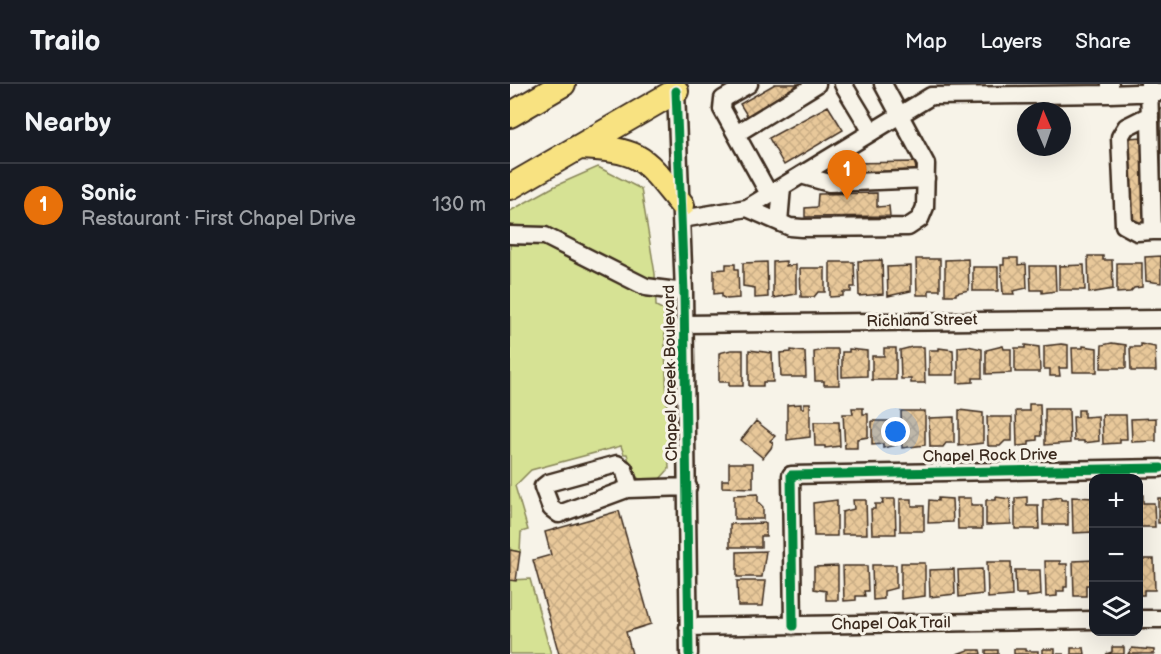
<!DOCTYPE html>
<meta charset="utf-8">
<style>
body{margin:0;font-family:"Balsamiq Sans",sans-serif;background:#242831;color:#f1f3f6}
.controls{position:absolute;right:18px;bottom:18px;display:grid;overflow:hidden;border-radius:12px;box-shadow:0 6px 24px #0002}
.controls button{width:54px;height:54px;display:grid;place-items:center;padding:0;border:0;border-bottom:2px solid #363941;background:#171b24;color:#f1f3f6;font:30px sans-serif}
.compass{position:absolute;left:507px;top:18px;width:54px;height:54px;border-radius:50%;background:#171b24;box-shadow:0 6px 24px #0002;rotate:358deg}
.you{position:absolute;left:386px;top:348px;width:21px;height:21px;margin:-15px;border:4px solid #fff;border-radius:50%;background:#1a73e8;box-shadow:0 0 0 9px #1a73e833}
.badge{display:grid;place-items:center;width:39px;height:39px;border-radius:50%;background:#db2777;color:#fff;font-size:20px;font-weight:700}
.pin{position:absolute;translate:-50% -50px;filter:drop-shadow(0 2px 3px #0008)}
.pin::after{content:'';position:absolute;top:32px;width:21px;height:18px;background:inherit;clip-path:polygon(0 0,100% 0,50% 100%)}
.list{margin:0;padding:0;list-style:none}
h2{display:flex;justify-content:space-between;align-items:center;height:78px;margin:0;padding:0 24px;font-size:26px}
h2 small{font-size:20px;font-weight:400;color:#9ea1a6}
.list li{display:grid;grid-template-columns:39px 1fr auto;gap:18px;align-items:center;box-sizing:border-box;height:84px;padding:0 24px;border-top:2px solid #363941}
.list b{display:block;font-size:22px;white-space:nowrap}
.list p{margin:0;font-size:20px;white-space:nowrap;color:#9ea1a6}
.list em{font-size:20px;font-style:normal;color:#9ea1a6}
.icon{flex:none;width:33px;height:33px;fill:none;stroke:currentColor;stroke-width:2;stroke-linecap:round;stroke-linejoin:round}
.map{position:relative;flex:none;width:651px;height:570px;overflow:hidden}
header{display:flex;align-items:center;gap:36px;box-sizing:border-box;height:84px;padding:0 30px;background:#171b24;border-bottom:2px solid #363941}
header strong{font-size:28px}
nav{display:flex;gap:33px;margin-inline-start:auto;font-size:21px}
main{display:flex}
aside{flex:1;background:#171b24}
.map>svg:first-child{display:block}
</style>
<header>
<strong>Trailo</strong>
<nav><a>Map</a><a>Layers</a><a>Share</a></nav>
</header>
<main>
<aside>
<h2>Nearby<small></small></h2>
<ul class="list">
<li><span class="badge" style="background:#e8710a">1</span><div><b>Sonic</b><p>Restaurant · First Chapel Drive</p></div><em>130 m</em></li>
</ul>
</aside>
<div class="map">
<svg width="651" height="570" viewBox="0 0 651 570">
<defs>
<pattern id="building-cross-hatch" width="8" height="8" patternUnits="userSpaceOnUse" patternTransform="scale(1.5)"><rect width="8" height="8" fill="#e8c89a"/><path d="M0 0l8 8M0 8l8-8" fill="none" stroke="#c8ac84"/></pattern>
</defs>
<rect width="100%" height="100%" fill="#f7f3e8"/>
<filter id="ink" filterUnits="userSpaceOnUse"><feTurbulence type="fractalNoise" baseFrequency=".0167" numOctaves="2"/><feDisplacementMap in="SourceGraphic" scale="12" xChannelSelector="R" yChannelSelector="G"/><feConvolveMatrix kernelMatrix="1 2 1 2 8 2 1 2 1" color-interpolation-filters="sRGB"/></filter>
<g filter="url(#ink)">
<path fill="#d6e294" stroke="#888659" stroke-width="1.5" d="M88,83L131,105L145,190L146,222L154,226L159,385L148,397L130,396L122,388L117,370H114L111,362L21,386L5,402L18,446L11,448L10,468L0,466V127L45,102Z
M20,495L41,570H0V496Z"/>
<path fill="url(#building-cross-hatch)" stroke="#3b2a1e" stroke-width="1.5" d="M265,0H293L238,33L230,20Z
M318,22L333,46L274,81L259,54Z
M647,24H651V140Z
M634,53L636,140H619L617,54Z
M405,78L406,87L339,88V79Z
M367,109V123L379,122L380,132L295,133V124L307,123L308,110Z
M578,172H593V176H602L603,205L579,209Z
M651,172V199L636,197L635,173Z
M494,174H508V181L516,180L517,204L503,207L504,210H493L491,181H494Z
M406,175H430V206H419V211H407Z
M458,175L459,206L446,209V211H435V176Z
M372,176L373,210L349,212L348,177Z
M276,177V182L286,181V210L263,214V178Z
M257,178L258,213L245,214V204L233,202V179Z
M320,178H344L345,203H341V208H333V212L320,213Z
M607,179H632V203L624,204L620,208L607,209Z
M216,180H225V185H228L229,214L217,215L212,213V209L204,210V186L216,185Z
M574,181L575,206H549V182Z
M401,182V207L378,212L377,183Z
M520,182H545L546,207L532,209V206H521Z
M463,183H488V207H463Z
M290,184H315V208H308L304,213H291Z
M602,259L616,261V284H591L592,261Z
M551,260L558,261V284H549L550,292H540V285H534V262Z
M631,260L645,263L646,287H621L620,263H631Z
M515,261L529,263L530,288H505V264H515Z
M458,262L472,265V294H463V298L448,299V263Z
M493,262L494,265H501V289L476,290V266Z
M573,262L587,264V288H563L562,264H573Z
M402,263H414L415,299H401V295H391L390,266Z
M374,264H386V296H362V272H374Z
M429,264L443,266L444,291H419V266H429Z
M316,265H328L329,301H314V297H305L304,268Z
M339,265L357,267V292L332,293V268H339Z
M221,266H233V302H219V298H209V269Z
M239,266L262,269L263,298H253V302H239Z
M281,266L295,268L296,293H271L270,269L281,268Z
M294,319H300V353L277,356V321L291,320V324H294Z
M519,320H530L531,352H527V356L519,357V361L507,362L506,327H519Z
M342,324H353V330H358V353L347,355V364H335L333,330H343Z
M535,325H559L560,359L535,361Z
M449,326L473,329V359L449,362Z
M568,326H574V333L588,332L589,357L574,359V357H564L563,333H568Z
M391,327H415V361L392,364Z
M592,331H616L617,355H610V359L593,360Z
M444,333V359H436L433,363H420L419,334Z
M477,333H502V357H495L490,362H478Z
M646,334V357L622,358L621,335Z
M246,337L265,352L260,357L263,359L261,364L253,374L231,356Z
M362,337H387V361L373,364V360L362,361Z
M304,338H329L330,362L315,364V362H305Z
M219,379H243V404L212,403V396H219Z
M248,410V418L253,423V435H224V411Z
M628,411H633V419H644L645,443H628Z
M486,413L500,415L501,440L476,441V416H486Z
M517,413V421H528L529,445H505V414Z
M551,413V416H558V441H533V416Z
M562,413L584,414V448L563,449Z
M428,414L442,415L443,438L418,439L419,416L428,417Z
M447,414H461V421H472V445H448Z
M648,414H651V439H648Z
M372,415H385L386,450H362L361,425H365V420H373Z
M390,415H402V422H414V447H390Z
M327,416V452H304L303,419Z
M343,416H356L357,450H332V428L344,425Z
M109,427L141,540L116,548L122,570H49L23,476L41,471L35,448Z
M256,439V452H251V463H220V440Z
M0,466L10,468L6,497L0,496Z
M256,467L252,493H227V468Z
M628,475H644L645,506H634V511H628Z
M584,476V496L582,501H576V512H564L563,477Z
M535,477H550V480H557V503H554V507H547V512L536,513Z
M477,478H501L502,512L478,514Z
M391,479H415V512L391,515Z
M362,481H386V504L374,507V515L363,516Z
M328,482V516H316V507L304,505V483Z
M333,482H357L358,507H354L355,512H346V516L334,517Z
M444,485L445,510L420,513L419,486Z
M472,485L473,510L449,513L448,486Z
M505,486H530L531,511L517,513V510H506Z
M227,497H256L253,522H228Z
M602,563H614V570H596L602,568Z
M561,564H574L575,570H561Z
M622,564L644,566V570H618Z
M504,565H516V567H528V570H504Z
M533,565H545V570H554H533Z
M458,566H470L471,570H447Z
M476,566H488V570H476Z"/>
<g fill="none" stroke-linecap="round" stroke-linejoin="round">
<defs>
<path id="minor" d="M239,0L213,15L212,25L259,110
M333,0L362,48
M639,0L643,147H651
M166,7L174,208L179,570
M600,10L651,8
M640,31L616,43L610,53L614,141L627,148L643,147
M226,50L307,0
M291,91L319,99L416,95
M237,124L280,143L292,144L398,143L410,135L415,123L416,80L373,0
M172,135L237,124L421,12L600,10V0
M269,138L272,103
M0,151L35,152L136,203L174,208
M174,240L651,235
M120,405L114,385L107,380L38,399L33,403L41,424L49,430L117,405L178,403
M628,535H651
M283,542L281,391L651,384
M178,543L584,536"/>
<path id="highway" d="M0,31L53,0
M69,63C133,66 133,73 172,121
M0,103L166,7"/>
</defs>
<use href="#minor" stroke="#3b2a1e" stroke-width="21"/>
<use href="#highway" stroke="#3b2a1e" stroke-width="28"/>
<use href="#minor" stroke="#f7f3e8" stroke-width="16"/>
<use href="#highway" stroke="#f8e281" stroke-width="24"/>
<defs>
<path id="cycleway" d="M166,7L174,208L179,570
M283,542L281,391L651,384"/>
</defs>
<use href="#cycleway" stroke="#f7f3e8" stroke-width="13"/>
<use href="#cycleway" stroke="#00873e" stroke-width="9"/>
</g>
</g>
<g text-anchor="middle" dominant-baseline="central" stroke-width="6" stroke-linejoin="round" paint-order="stroke">
<g font-size="16" fill="#3b2a1e" stroke="#f7f3e8">
<text transform="translate(412 237) rotate(-1)">Richland Street</text>
<text transform="translate(161 289) rotate(-91)">Chapel Creek Boulevard</text>
<text transform="translate(480 372) rotate(-1)">Chapel Rock Drive</text>
<text transform="translate(381 540) rotate(-1)">Chapel Oak Trail</text>
</g>
</g>
</svg>
<div class="controls">
<button>+</button>
<button>−</button>
<button><svg class="icon" aria-label="layers" viewBox="0 0 24 24"><path d="M12 4l9 5-9 5-9-5zM3 14l9 5 9-5"/></svg></button>
</div>
<svg class="compass" viewBox="-18 -18 36 36"><path d="M0-13l5 13h-10z" fill="#e53935"/><path d="M0 13l5-13h-10z" fill="#9ea1a6"/></svg>
<div class="you"></div>
<div class="pin badge" style="left:337px;top:116px;background:#e8710a">1</div>
</div>
</main>
